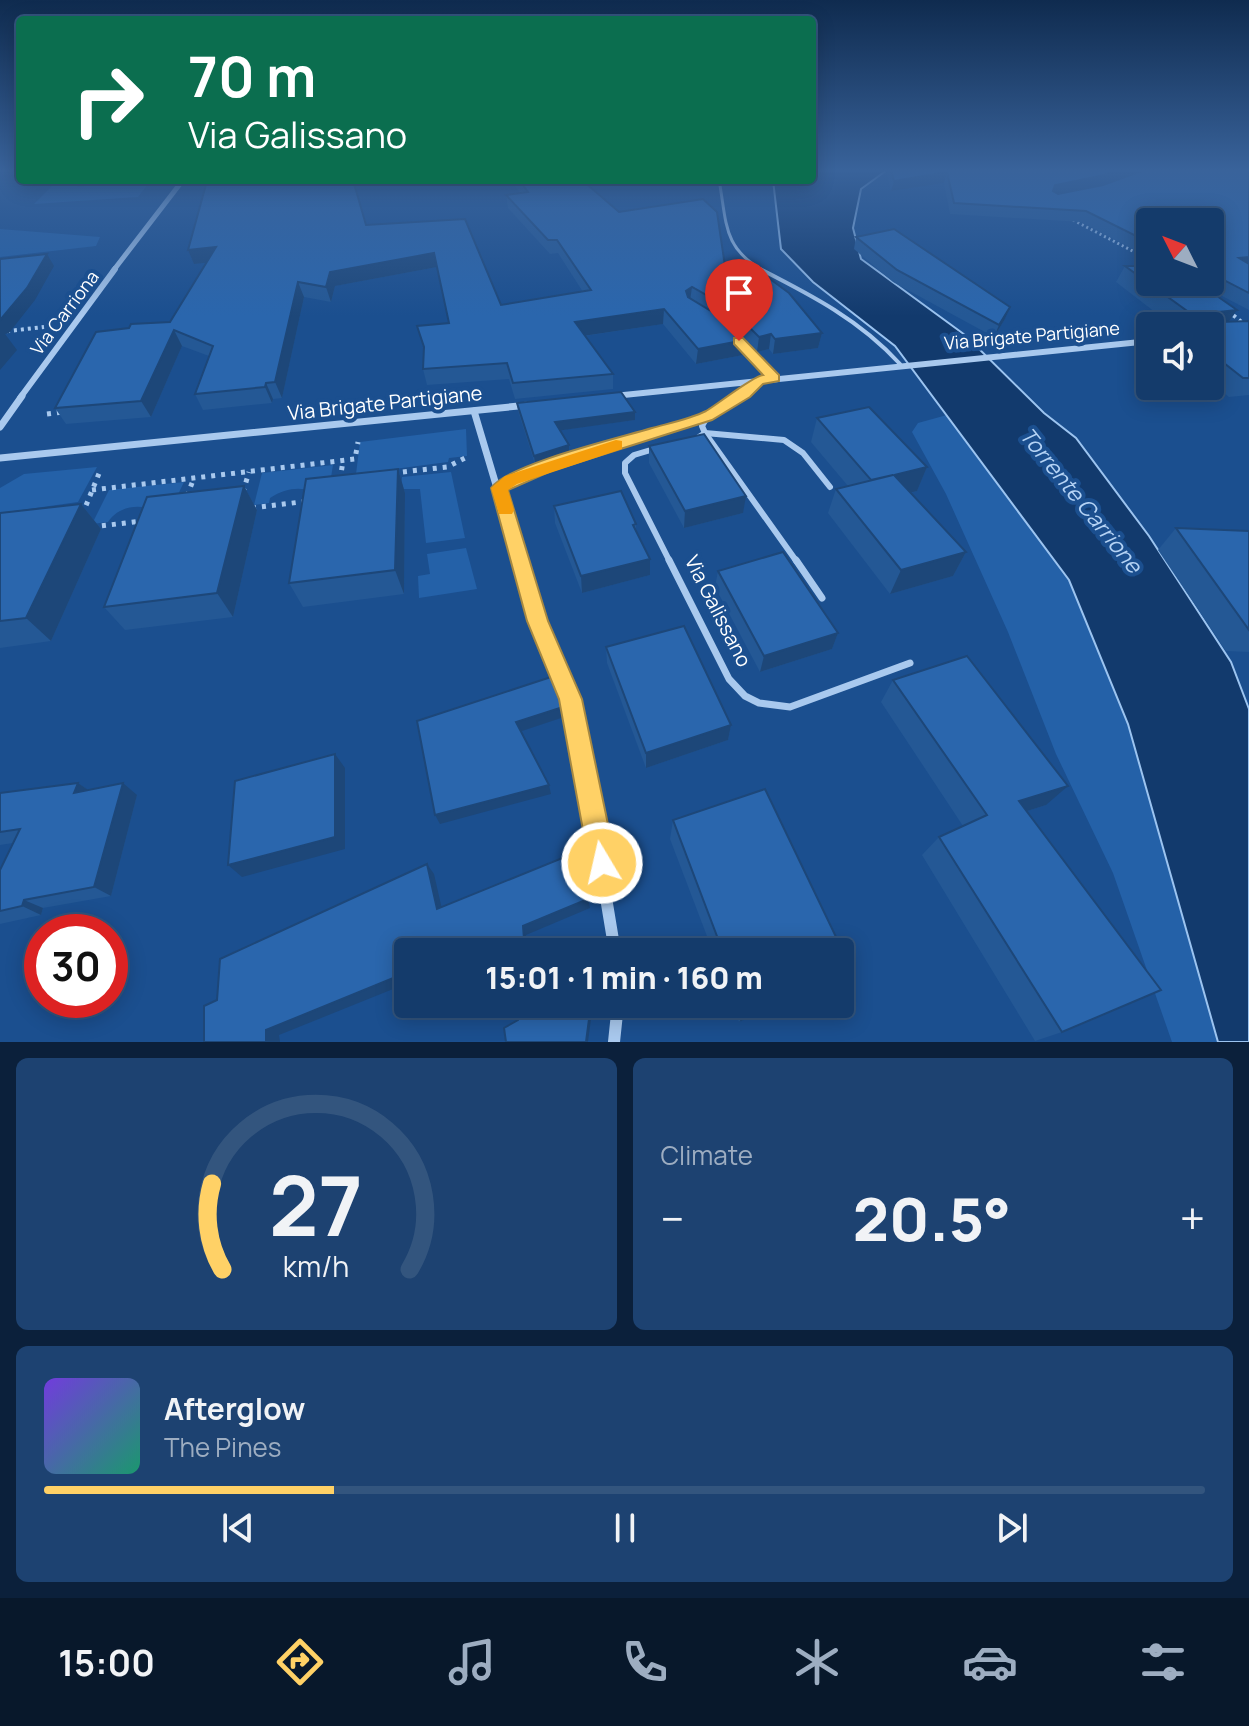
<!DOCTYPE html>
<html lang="en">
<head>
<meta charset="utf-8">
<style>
  :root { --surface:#143b6b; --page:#1d4271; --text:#f1f3f6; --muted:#9dadc1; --line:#33557e; --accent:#ffd166 }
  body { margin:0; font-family:Manrope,sans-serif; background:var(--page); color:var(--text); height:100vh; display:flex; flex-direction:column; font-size:30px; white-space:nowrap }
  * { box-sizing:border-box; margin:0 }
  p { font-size:26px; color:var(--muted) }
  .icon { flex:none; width:44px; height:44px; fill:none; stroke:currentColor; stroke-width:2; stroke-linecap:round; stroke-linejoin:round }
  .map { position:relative; height:1042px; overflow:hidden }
  .details { display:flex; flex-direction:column; gap:16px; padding:16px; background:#0b203b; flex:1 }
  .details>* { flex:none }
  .banner { position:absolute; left:16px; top:16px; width:800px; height:168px; border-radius:8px; box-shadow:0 4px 20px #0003,0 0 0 2px var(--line); background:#0b6e4f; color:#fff; overflow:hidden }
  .needle { width:52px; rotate:312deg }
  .tools { position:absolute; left:1136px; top:208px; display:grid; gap:16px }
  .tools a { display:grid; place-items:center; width:88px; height:88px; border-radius:8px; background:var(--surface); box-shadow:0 4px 20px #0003,0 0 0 2px var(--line); font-size:40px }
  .speed { position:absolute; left:24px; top:914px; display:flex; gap:16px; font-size:40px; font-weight:700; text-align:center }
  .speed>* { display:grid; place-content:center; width:104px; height:104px; border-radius:50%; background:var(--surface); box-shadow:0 4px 20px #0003,0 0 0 2px var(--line); line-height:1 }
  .speed .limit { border:12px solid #d22; background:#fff; color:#111 }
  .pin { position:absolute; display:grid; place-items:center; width:68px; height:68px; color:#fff; margin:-82px -34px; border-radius:50% 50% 50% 0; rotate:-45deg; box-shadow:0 0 8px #0007 }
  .pin .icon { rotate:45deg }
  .me { position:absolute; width:88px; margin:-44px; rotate:351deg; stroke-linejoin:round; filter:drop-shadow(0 0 6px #0008) }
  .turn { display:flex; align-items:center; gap:28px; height:168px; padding:0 40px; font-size:36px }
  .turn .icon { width:104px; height:104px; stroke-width:2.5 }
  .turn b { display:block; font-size:56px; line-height:68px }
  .big { font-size:60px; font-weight:800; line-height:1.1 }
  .details .widget { flex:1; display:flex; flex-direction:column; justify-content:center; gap:12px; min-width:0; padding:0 28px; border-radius:12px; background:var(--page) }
  .details .dial { align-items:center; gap:0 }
  .dial svg { height:208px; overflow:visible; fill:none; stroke:var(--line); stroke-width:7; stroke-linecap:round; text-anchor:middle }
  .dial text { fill:var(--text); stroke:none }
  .song { display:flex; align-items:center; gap:24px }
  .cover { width:96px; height:96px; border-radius:12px; background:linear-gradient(135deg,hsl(260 70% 55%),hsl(160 70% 35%)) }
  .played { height:8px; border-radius:4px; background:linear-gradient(90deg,var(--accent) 25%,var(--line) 25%) }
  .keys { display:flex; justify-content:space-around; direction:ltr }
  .heat { display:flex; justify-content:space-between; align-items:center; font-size:44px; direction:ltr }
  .details .tiles { flex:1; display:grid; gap:16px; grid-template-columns:1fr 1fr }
  .widget:last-child { grid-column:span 2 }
  .trip { position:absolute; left:394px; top:938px; width:460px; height:80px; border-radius:8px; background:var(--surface); box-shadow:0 4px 20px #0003,0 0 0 2px var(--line); font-weight:800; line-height:80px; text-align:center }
  .tabs { display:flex; height:128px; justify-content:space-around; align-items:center; background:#08182b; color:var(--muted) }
  .tabs .icon { width:56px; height:56px }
  .tabs .active { color:var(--accent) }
  .tabs b { font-size:36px; color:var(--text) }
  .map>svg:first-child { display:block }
  .green { fill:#2461a8 }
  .water { fill:#123a6d; stroke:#9cc4f0; stroke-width:2 }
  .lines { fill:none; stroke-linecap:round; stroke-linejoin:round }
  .path-far2 { stroke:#a9c9ee; stroke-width:3; stroke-dasharray:2 3; stroke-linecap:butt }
  .path-far1 { stroke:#a9c9ee; stroke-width:4; stroke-dasharray:3 4; stroke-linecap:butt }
  .path { stroke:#a9c9ee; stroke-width:5; stroke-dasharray:4 6; stroke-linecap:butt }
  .lane-far3 { stroke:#a9c9ee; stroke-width:3 }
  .lane-far2 { stroke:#a9c9ee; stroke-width:4 }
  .lane-far1 { stroke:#a9c9ee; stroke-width:6 }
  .lane { stroke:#a9c9ee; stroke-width:7 }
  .street-far4 { stroke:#a9c9ee; stroke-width:5 }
  .street-far3 { stroke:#a9c9ee; stroke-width:6 }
  .street-far2 { stroke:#a9c9ee; stroke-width:7 }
  .street-far1 { stroke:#a9c9ee; stroke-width:10 }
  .street { stroke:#a9c9ee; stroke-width:12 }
  .wall { fill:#245895 }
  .shaded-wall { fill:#1d4779 }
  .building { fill:#2a66ad; stroke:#1d4779; stroke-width:2 }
  .route { fill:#ffd166; stroke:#a68842; stroke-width:2 }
  .slow { fill:#f59e0b }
  .labels { text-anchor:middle; stroke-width:8; stroke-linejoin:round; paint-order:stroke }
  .far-street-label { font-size:18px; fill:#fff; stroke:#1b4f8f }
  .street-label { font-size:20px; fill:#fff; stroke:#1b4f8f }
  .water-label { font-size:22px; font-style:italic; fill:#b5d3f5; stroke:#1b4f8f }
</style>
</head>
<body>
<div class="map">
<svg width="1249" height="1042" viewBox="0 0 1249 1042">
  <rect width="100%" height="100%" fill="#1b4f8f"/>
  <g class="green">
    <polygon points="58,180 78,184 77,187 151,180 138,197 34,204"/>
    <polygon points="0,229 100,237 96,246 0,257"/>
    <polygon points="947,415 1069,580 1128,724 1218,1042 1172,1042 1113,873 1056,754 1008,632 946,494 912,432 918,423"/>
    <polygon points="466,429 467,456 449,458 448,462 356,474 360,442"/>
    <path d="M333,465l-5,31c-22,-9 -38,-11 -58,2l-1,5 -15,2 8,-32z"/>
    <polygon points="97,467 78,502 0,513 0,488 24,474"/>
    <polygon points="451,472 465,538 426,543 420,489 401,489 402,477"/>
    <path d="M184,482l-16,33c-19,-10 -46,-14 -60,7l-16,2 17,-34z"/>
    <polygon points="466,548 477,589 419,598 418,576 430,574 427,554"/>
  </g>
  <polygon class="water" points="812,170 887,170 861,189 853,228 861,259 965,335 1044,413 1076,438 1149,536 1231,662 1249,709 1249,1042 1218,1042 1128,724 1069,580 895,346 813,282 781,249 773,180 812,180"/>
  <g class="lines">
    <polyline class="path-far2" points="1073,220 1150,260"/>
    <g class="path-far1">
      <polyline points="1228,311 1249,328"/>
      <polyline points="0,332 44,327"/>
    </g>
    <g class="path">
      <polyline points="47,414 62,412"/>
      <polyline points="393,473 447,467 465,458"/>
      <polyline points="340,480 343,461"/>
      <polyline points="92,490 355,459 358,442"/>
      <polyline points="243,492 249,472"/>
      <polyline points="187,496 194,478"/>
      <polyline points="78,508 85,508 100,471"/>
      <polyline points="252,508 309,501"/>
      <polyline points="92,527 142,521"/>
    </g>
    <path class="lane-far3" d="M719,180c8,42 3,68 45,91"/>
    <g class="lane-far2">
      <path d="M760,269c51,26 100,51 140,95"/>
      <polyline points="736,398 759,380"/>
    </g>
    <g class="lane-far1">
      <polyline points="707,417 702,426 705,433 797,562"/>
      <polyline points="696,439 705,433 784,440 803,453 830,487"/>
      <polyline points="654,449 634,455 625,463 625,473 670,562"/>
      <polyline points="499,488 541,468 694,421 739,396"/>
    </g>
    <g class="lane">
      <polyline points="669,560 729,679 745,696 759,703 790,707 910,663"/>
      <polyline points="796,560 822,598"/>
    </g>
    <polyline class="street-far4" points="113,271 183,180"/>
    <g class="street-far3">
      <polyline points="739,341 774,378"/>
      <polyline points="614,396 1150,341"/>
      <polyline points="20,398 115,269"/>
    </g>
    <g class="street-far2">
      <polyline points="474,411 519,562"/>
      <polyline points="0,427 22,396"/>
      <polyline points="0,458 529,405"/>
    </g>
    <polyline class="street-far1" points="519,560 537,621 571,699 586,773"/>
    <g class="street">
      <polyline points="585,771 615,952"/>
      <polyline points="614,1042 618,1004"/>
    </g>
  </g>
  <g class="wall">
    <polygon points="886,170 1141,170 1098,185 1249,170 1249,310 1201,285 1237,310 1228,322 1249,321 1249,395 1229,397 1210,381 1210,326 1173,326 1116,282 1125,266 1150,282 1210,282 1210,222 1150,222 1150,258 1081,222 950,214 944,183 891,191"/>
    <polygon points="511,180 582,180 619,212 725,266 822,333 818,348 773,354 769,349 757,352 745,340 743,355 696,364 663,324 585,336 613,374 613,389 515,399 509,379 427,385 423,369 424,350 417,326 449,323 437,267 335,286 331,302 304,297 282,398 273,399 272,403 203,410 195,394 209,356 182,346 151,417 66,424 55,408 170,322 206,262 194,264 188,250 366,225 501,305 583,292 558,253 550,254 508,208 506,195 520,193"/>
    <polygon points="856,237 1010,307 1005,319 994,337 893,282 854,249"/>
    <polygon points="517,403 635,412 635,420 560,430 569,445 569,453 535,464 518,411"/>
    <polygon points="817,418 927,467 917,491 910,493 966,552 953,576 890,594 828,513 836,489 848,486 811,442"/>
    <polygon points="649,446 743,513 684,528 649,463"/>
    <polygon points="398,469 405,493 404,594 303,607 289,583"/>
    <polygon points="244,486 257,510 233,617 125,630 104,607"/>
    <polygon points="81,504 101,529 51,641 0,648 0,513"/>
    <polygon points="554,506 636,524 636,531 650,559 650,575 582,593 555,523"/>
    <polygon points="1176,528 1249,531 1249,652 1226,651 1158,550"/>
    <polygon points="718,571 838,633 832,649 760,672 715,587"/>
    <polygon points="606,647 731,725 728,740 646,768 607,663"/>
    <polygon points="893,680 1046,805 1027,811 1062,1032 1035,1041 922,855 939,837 963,826 881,702"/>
    <polygon points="78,783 88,790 137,795 111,896 43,908 41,915 0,924 0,870 13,843 0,845 0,793"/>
    <polygon points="673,820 840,952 713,952 670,839"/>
    <polygon points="732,1004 778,1004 739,1022"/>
  </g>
  <g class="shaded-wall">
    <polygon points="1118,170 1141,170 1095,187 1050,196 1055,185"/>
    <polygon points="947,172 944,183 891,191 894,181"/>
    <polygon points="216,247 222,261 194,264 188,250"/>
    <polygon points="434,253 437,267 335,286 331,302 326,287 330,272"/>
    <polygon points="47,254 54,266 35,300 9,333 5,334 17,350 0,370 0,320"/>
    <polygon points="1249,257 1249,267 1239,258"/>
    <polygon points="298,282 304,297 282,398 275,382"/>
    <polygon points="692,287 690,301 686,291"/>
    <polygon points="1010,307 1005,319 994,337 999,325"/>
    <polygon points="664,309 663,324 576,337 575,322"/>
    <polygon points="1237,310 1224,328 1210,327 1219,312"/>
    <polygon points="174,330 182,346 151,417 141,401"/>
    <polygon points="822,333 818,348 773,354 775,339"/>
    <polygon points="771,334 769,349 757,352 759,337"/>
    <polygon points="745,340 743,355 696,364 698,349"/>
    <polygon points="266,383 273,399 272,403 265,387"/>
    <polygon points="635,412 635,420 556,431 555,422"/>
    <polygon points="569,445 569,453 535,464 534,456"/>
    <polygon points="927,467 917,491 884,499 894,475"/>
    <polygon points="398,469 405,493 404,594 395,570"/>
    <polygon points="244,486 257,510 233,617 217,593"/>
    <polygon points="746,496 743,513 684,528 685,511"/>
    <polygon points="81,504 101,529 51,641 26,618"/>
    <polygon points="966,552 953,576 890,594 901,570"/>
    <polygon points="650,559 650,575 582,593 581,576"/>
    <polygon points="838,633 832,649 760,672 764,656"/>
    <polygon points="563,707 564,717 519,732 516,722"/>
    <polygon points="731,725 728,740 646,768 646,753"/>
    <polygon points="335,754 345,768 345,849 242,877 228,865"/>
    <polygon points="78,783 94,794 74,793"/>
    <polygon points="123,783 137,795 111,896 94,887"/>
    <polygon points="549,785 551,794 440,824 435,815"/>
    <polygon points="1068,786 1046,805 999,820 1019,801"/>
    <polygon points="427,864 434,874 444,918 437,909"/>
    <polygon points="588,899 590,908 526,935 528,952 525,952 523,926"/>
    <polygon points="24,900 43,908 41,915 22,906"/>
    <polygon points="408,972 408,983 279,1035 280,1042 266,1042 266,1030"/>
    <polygon points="591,1004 593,1004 588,1042 586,1042"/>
    <polygon points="764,1004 778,1004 739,1022 747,1012"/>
  </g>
  <g class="building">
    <polygon points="891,170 1118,170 1100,176 1055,185 1053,191 1058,194 1103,185 1144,170 1249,170 1249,257 1239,258 1249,264 1249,293 1210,273 1210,222 1150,222 1150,243 1086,211 954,203 947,172 894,181"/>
    <polygon points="216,180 353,180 366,225 465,219 501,305 591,290 557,240 548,240 506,195 528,192 519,180 582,180 619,212 703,199 717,212 725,266 746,261 789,293 822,333 775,339 771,334 759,337 731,309 692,287 686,291 688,297 724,319 745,340 698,349 664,309 575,322 613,374 513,383 507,363 423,369 424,347 417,326 449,323 434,253 330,272 326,287 298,282 275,382 266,383 265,387 195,394 213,346 174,330 141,401 55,408 96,332 129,328 131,324 170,322 216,247 188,250 207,181"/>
    <polygon points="894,229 1010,307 999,325 897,270 856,237"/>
    <polygon points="47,254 27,288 0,320 0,259"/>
    <polygon points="1125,266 1150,266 1150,282 1197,282 1237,310 1219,312 1216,317 1219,322 1249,321 1249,378 1243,378 1210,352 1210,332 1216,332 1210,326 1208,326"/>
    <polygon points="621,392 635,412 555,422 569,445 534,456 517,403"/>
    <polygon points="869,407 927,467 894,475 966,552 901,570 836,489 893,475 871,480 817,418"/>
    <polygon points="704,434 746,496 685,511 649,446"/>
    <polygon points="398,469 395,570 289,583 306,479"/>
    <polygon points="244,486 217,593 104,607 147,497"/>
    <polygon points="621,491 636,524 633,525 650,559 581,576 554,506"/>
    <polygon points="81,504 26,618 0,621 0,513"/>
    <polygon points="1176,528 1249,531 1249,630"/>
    <polygon points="783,552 838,633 764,656 718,571"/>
    <polygon points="684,626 731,725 646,753 606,647"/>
    <polygon points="967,656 1068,786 1019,801 1161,990 1062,1032 939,837 987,815 893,680"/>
    <polygon points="551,677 563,707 516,722 549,785 435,815 417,721"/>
    <polygon points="335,754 335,837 228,865 235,781"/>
    <polygon points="78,783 74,793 123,783 94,887 24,900 22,906 0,911 0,870 20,829 0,832 0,793"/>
    <polygon points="765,789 849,964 840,968 840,952 723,952 673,820"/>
    <polygon points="577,852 588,899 523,926 525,952 408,952 408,972 266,1030 266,1042 204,1042 204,1006 217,1000 220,959 427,864 437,909"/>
    <polygon points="516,1004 591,1004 586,1042 505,1042 506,1042 504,1028 518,1020"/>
    <polygon points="743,1004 764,1004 747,1012"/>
  </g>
  <linearGradient id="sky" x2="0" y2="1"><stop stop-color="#0f2b4f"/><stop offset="0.54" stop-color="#39639b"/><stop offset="1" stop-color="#39639b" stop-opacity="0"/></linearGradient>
  <rect width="1249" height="316" fill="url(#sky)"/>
  <path class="route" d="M734,338h9l36,37v6l-16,3 -13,13 -38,23 -161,51 -43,19 40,131 34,78 34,164 -4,10 -10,4 -9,-4 -4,-10 -30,-164 -32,-78 -36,-133c17,-24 128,-50 161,-60 18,-5 38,-9 54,-17 12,-7 47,-35 57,-36l-29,-31z"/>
  <polygon class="slow" points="616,440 622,441 622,449 517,484 508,490 514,510 512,514 499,514 491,488 505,476"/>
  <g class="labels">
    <g class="far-street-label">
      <text transform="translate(65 313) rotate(-53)" y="6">Via Carriona</text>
      <text transform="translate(1032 336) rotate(-5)" y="6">Via Brigate Partigiane</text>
    </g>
    <g class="street-label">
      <text transform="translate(385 403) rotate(-6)" y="7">Via Brigate Partigiane</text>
      <text transform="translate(718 611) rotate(63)" y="7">Via Galissano</text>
    </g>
    <g class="water-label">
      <text transform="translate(1081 500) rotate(51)" y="8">Torrente Carrione</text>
    </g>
  </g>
</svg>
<div class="tools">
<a><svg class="needle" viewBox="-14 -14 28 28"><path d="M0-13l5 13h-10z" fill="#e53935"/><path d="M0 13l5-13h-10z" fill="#9dadc1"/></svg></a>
<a><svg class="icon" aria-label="sound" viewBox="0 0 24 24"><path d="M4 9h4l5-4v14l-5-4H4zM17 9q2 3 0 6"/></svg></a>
</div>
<div class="speed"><div class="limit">30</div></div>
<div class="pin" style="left:739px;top:341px;background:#d93025"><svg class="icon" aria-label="arrive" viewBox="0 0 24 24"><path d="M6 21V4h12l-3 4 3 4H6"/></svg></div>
<svg class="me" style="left:602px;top:863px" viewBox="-20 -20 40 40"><circle r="17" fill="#ffd166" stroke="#fff" stroke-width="3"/><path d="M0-11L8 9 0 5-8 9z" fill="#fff"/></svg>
<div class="trip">15:01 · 1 min · 160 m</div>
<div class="banner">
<div class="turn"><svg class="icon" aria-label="right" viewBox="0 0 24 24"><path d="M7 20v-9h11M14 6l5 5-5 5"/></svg><div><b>70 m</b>Via Galissano</div></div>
</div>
</div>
<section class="details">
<div class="tiles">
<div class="widget dial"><svg viewBox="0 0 100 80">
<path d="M14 69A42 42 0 1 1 86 69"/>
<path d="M14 69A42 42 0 0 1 10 36" stroke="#ffd166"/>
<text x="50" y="56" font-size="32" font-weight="700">27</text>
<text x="50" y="72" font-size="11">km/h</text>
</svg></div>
<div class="widget"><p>Climate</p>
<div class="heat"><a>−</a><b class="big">20.5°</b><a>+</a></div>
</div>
<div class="widget">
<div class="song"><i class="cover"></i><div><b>Afterglow</b><p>The Pines</p></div></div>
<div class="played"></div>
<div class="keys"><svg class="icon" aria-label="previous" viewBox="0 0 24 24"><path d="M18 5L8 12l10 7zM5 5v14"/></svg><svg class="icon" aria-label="pause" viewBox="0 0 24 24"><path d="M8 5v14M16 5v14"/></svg><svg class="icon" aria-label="next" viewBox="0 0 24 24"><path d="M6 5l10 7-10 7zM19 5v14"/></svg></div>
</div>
</div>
</section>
<nav class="tabs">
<b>15:00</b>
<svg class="icon active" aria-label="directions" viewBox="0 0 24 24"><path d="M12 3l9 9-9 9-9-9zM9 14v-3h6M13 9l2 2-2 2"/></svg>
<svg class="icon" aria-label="music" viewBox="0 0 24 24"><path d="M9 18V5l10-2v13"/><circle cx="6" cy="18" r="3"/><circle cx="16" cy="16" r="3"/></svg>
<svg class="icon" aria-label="phone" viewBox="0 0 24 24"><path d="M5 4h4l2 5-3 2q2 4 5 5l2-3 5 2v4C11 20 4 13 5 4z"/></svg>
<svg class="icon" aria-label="climate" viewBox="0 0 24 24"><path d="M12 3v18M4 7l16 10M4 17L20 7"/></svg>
<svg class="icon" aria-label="car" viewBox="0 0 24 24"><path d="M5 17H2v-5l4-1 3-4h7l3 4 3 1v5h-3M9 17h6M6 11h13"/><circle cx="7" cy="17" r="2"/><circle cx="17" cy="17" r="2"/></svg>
<svg class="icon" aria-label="filters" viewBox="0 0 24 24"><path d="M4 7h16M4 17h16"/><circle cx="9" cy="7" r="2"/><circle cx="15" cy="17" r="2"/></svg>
</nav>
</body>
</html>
